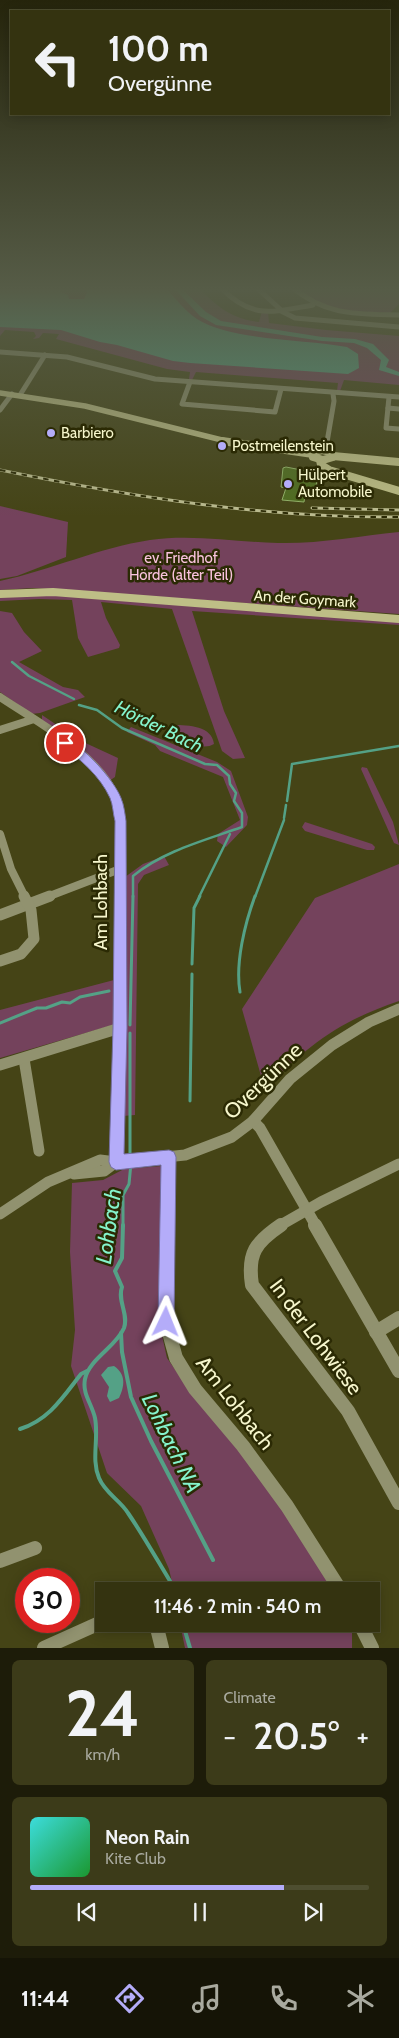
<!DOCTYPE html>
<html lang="en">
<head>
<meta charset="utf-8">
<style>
  :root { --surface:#343310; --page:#3c3b19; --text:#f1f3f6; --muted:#a9aa9f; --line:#4e4e30; --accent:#b4acf9 }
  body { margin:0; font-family:Cabin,sans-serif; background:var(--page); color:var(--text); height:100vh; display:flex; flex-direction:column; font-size:19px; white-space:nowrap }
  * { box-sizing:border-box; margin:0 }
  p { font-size:16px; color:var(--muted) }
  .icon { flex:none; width:28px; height:28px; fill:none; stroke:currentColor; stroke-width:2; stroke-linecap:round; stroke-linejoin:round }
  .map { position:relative; height:1648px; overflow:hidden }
  .sheet { display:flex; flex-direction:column; gap:12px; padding:12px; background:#1d1c09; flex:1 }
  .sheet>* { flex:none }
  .hud { position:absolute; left:10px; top:10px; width:380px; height:105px; border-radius:0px; box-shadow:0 2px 12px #0003,0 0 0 1px var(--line); background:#343310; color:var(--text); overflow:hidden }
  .speed { position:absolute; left:15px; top:1568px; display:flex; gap:10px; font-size:25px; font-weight:700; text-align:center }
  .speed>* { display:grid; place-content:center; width:65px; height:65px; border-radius:50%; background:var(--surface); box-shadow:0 2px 12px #0003,0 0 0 1px var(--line); line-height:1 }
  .speed .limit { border:8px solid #d22; background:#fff; color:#111 }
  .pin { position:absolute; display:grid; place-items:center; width:42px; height:42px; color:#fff; margin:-21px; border:2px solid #fff; border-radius:50%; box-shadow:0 1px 5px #0007 }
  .me { position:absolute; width:55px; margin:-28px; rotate:2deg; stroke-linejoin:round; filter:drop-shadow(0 0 4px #0008) }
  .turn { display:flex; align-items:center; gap:18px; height:105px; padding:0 15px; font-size:22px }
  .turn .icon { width:65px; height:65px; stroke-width:2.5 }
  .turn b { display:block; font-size:35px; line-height:42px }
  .big { font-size:38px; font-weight:600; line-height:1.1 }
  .sheet .tile { flex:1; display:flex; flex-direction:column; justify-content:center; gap:8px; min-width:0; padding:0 18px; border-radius:8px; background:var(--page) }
  .sheet .dial { align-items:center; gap:0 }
  .dial b { font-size:65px; line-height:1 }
  .song { display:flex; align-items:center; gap:15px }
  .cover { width:60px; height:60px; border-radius:8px; background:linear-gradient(135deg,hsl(180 70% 55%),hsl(130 70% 35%)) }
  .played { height:5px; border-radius:2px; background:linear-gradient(90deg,var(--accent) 75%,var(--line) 75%) }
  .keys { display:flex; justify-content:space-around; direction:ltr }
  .heat { display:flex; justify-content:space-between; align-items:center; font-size:28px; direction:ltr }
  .sheet .tiles { flex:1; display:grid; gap:12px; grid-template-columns:1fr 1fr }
  .tile:last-child { grid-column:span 2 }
  .trip { position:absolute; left:95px; top:1582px; width:285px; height:50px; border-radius:0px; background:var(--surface); box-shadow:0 2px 12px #0003,0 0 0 1px var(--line); font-weight:600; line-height:50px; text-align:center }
  .tab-bar { display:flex; height:80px; justify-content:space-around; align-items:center; background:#151406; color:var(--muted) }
  .tab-bar .icon { width:35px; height:35px }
  .tab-bar .selected { color:var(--accent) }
  .tab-bar b { font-size:22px; color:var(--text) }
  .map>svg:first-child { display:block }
  .green { fill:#74425c }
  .water { fill:#54a186 }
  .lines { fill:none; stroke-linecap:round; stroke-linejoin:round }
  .stream-far2 { stroke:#54a186; stroke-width:2.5 }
  .stream-far1 { stroke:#54a186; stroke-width:3 }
  .stream { stroke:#54a186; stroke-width:4 }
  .river { fill:#54a186; fill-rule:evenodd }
  .building { fill:#506d20; stroke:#94b569 }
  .street-far4 { stroke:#91926f; stroke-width:5 }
  .street-far3 { stroke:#91926f; stroke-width:6 }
  .street-far2 { stroke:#91926f; stroke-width:8 }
  .street-far1 { stroke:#91926f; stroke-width:11 }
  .street { stroke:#91926f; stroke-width:14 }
  .secondary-far1 { stroke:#bebe86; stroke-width:5.5 }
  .secondary { stroke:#bebe86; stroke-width:8 }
  .rail-casing { stroke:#bcbc90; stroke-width:3 }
  .rail { stroke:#2b2a04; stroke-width:2; stroke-dasharray:5.5; stroke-linecap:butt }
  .route { fill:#b4acf9; stroke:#7570a2 }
  .poi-dot { fill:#b4acf9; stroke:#2b2a04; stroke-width:2 }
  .labels { text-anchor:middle; stroke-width:5; stroke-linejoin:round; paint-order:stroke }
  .far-poi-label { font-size:15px; fill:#f6f6cc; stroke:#2b2a04; text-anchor:start }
  .far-park-label { font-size:15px; fill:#fac3de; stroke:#2b2a04 }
  .far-street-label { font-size:15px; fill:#f6f6cc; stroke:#2b2a04 }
  .street-label { font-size:18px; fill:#f6f6cc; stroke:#2b2a04 }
  .water-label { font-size:19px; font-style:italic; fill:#85f4cc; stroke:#2b2a04 }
  .near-street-label { font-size:21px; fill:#f6f6cc; stroke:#2b2a04 }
  .near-water-label { font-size:22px; font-style:italic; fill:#85f4cc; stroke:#2b2a04 }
</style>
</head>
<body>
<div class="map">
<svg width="399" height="1648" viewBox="0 0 399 1648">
  <rect width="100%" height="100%" fill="#454416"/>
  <g class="green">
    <path d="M0,287h197c22,20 32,31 62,35l3,-11 6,1 1,11 57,7 73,6v49l-55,-5 -4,11h-3l1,-8 -142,-11 -4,8 -3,-1 1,-7 -23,-3 -111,-30 3,-5 -16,-1 -4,5 -6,1 3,-3 -2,-4 -29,-2 -5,6z"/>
    <path d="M296,287h103v17l-9,9c-33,-2 -69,0 -94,-26z"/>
    <polygon points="0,506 68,522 66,557 17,576 0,579"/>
    <path d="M399,532v82l-366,-26 -33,2v-9c51,-11 98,-33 150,-41 43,-6 85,2 128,3 40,1 81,-7 121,-11z"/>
    <polygon points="36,594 399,622 399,625 192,611 224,711 245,758 233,759 222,751 172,609 101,602 106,618 120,645 119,648 88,657 78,638 72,600 39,599 0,601 0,597"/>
    <polygon points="0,611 12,613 24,632 42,651 19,662 63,687 78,690 85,697 40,713 31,714 0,692"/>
    <polygon points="42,715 79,740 118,758 115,777 109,781 42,720"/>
    <path d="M173,725c16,0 39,1 41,19 -11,7 -29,-3 -41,-6l-2,-9z"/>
    <polygon points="131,727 217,762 231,771 248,817 247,825 226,847 217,841 218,834 240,820 223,777 160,751 155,745 127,732"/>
    <polygon points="362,767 367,768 393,822 399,845 394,843 361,769"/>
    <polygon points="305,822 372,844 375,847 374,850 367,850 305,831 302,827"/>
    <polygon points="164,856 169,865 144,875 138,884 135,1115 123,1116 125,877 143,864"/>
    <path d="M399,864v137c-59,20 -92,44 -134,89l-23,-81 73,-111z"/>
    <polygon points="114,980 113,1025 0,1058 0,1010"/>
    <polygon points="162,1166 165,1221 161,1331 167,1358 195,1398 238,1447 299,1533 336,1591 174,1591 169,1569 141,1506 107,1473 71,1366 75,1330 70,1252 72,1183 103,1180 124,1169"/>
    <polygon points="180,1624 352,1624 352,1648 185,1648"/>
  </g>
  <g class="water">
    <path d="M0,287h64l-4,5 8,3 1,4h15l3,-6 -1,-3 -7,-3h86c10,11 20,24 32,32 35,22 108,20 150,28l11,7 1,14 -11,6 -158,-11 -17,-2 -56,-16 -17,-3 -39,-12 -61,-3z"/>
    <path d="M114,1366c12,8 11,20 5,32l-9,4 -3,-6 2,-9 -8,-12 7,-8z"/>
  </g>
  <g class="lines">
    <g class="stream-far2">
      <polyline points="12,662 29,676 74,699"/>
      <path d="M79,705l18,5 25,18 83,36 12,1 12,11 1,8 6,9 -2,8 8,12v14c-36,13 -79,24 -109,49v21"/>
      <polyline points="287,801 292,764 399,746"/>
      <polyline points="284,818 286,805"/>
      <polyline points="199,897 230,834"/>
      <polyline points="255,897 284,820"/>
    </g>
    <g class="stream-far1">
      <polyline points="192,964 194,908 200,896"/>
      <path d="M240,992c-5,-29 5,-69 15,-96"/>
      <polyline points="0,1023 37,1008 46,1008 62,1002 70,1003 80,997 109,991"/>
      <polyline points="130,1025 133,896"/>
      <polyline points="130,1033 130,1158"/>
      <polyline points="190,1101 192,974"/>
      <polyline points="123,1226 123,1195 129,1184 131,1163"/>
    </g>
    <g class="stream">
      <path d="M123,1225l-1,33 -7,13 7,16c-5,14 7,27 2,41 -8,19 -35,31 -39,51 -3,15 7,25 10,39 4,20 -4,41 4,60 6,15 21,22 29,35 15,22 28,45 42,68l3,10"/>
      <polyline points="121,1333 122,1352 131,1397 151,1441 213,1560"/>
      <path d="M20,1429c29,-9 43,-32 61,-55l6,-3"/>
      <polyline points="183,1624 190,1648"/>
    </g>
    <polygon class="river" points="173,287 180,287 206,312 221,321 322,337 355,339 373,344 389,360 386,367 399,372 399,376 379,370 381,360 367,348 354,343 322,341 216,325 200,316"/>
  </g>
  <polygon class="building" points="286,467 317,473 316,490 306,489 304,502 282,500 286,488 281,487 283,468"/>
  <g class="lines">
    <g class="street-far4">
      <path d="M220,287c32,33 52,25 93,18"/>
      <polyline points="256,287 281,310"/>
      <path d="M292,287c34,29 65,27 107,28"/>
      <polyline points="279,310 295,318 399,327"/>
      <polyline points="0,352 67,357 155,379 399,397"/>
      <polyline points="190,382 182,404 275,412 281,389"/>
      <polyline points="20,395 45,355"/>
      <polyline points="389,397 386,428 399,429"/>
      <polyline points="388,408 399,409"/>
      <polyline points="0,410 12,394"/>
      <polyline points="327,442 334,401 333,394"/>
    </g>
    <polyline class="street-far3" points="325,451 327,441"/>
    <g class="street-far2">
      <path d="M0,697c37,25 100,58 116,101 9,24 4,72 4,99"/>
      <polyline points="0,730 31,720"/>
      <polyline points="0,834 11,869 25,897"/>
      <polyline points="47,897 120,869"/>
    </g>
    <g class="street-far1">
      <polyline points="0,915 50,896"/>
      <polyline points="0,961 21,954 34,939 31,910 24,896"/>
      <polyline points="24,1059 39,1151"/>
      <polyline points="0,1065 120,1028"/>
      <polyline points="253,1121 260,1128 316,1226"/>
      <polyline points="116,1162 120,1028 120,896"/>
      <polyline points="74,1174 104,1171 116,1162"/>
      <polyline points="0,1214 48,1182 100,1160 116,1162 185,1155 232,1137 253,1121 290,1079 332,1045 369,1022 399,1009"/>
      <polyline points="168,1226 169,1157"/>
      <polyline points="279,1226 321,1202 399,1164"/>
    </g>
    <g class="street">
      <polyline points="168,1225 166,1322 176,1358 195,1389 243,1446 287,1506 341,1591"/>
      <path d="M281,1225c-25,17 -34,28 -29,60l96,126 51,92"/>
      <polyline points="315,1225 399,1371"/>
      <polyline points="376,1332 399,1318"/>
      <polyline points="0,1561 35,1548"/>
      <polyline points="156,1624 162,1648"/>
      <polyline points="360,1624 372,1648"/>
      <polyline points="44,1648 104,1621"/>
    </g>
    <polyline class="secondary-far1" points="0,393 85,406 230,442"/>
    <g class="secondary">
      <polyline points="222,441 313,454"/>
      <polygon points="322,450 331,452 333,457 323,460 313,457 314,452"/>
      <polyline points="333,456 399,462"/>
      <polyline points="320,460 321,465 329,470 399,491"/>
      <polyline points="0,594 53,592 399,619"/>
    </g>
    <defs>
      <g id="rail">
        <path d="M0,470c132,27 264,48 399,47"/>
        <polyline points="312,508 399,510"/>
      </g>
    </defs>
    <use href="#rail" class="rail-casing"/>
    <use href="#rail" class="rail"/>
  </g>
  <linearGradient id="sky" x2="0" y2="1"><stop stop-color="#26250c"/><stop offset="0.56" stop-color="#565c47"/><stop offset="1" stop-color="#565c47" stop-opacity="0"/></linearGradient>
  <rect width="399" height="517" fill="url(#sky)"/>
  <path class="route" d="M65,739c18,6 49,41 56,59 3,7 4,16 5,23l1,207 -3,126 45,-4 5,2 2,5 -2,165 -2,6 -6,2 -6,-2 -2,-6 3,-157 -45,5 -5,-3 -2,-5 4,-134 2,-207c-2,-7 -2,-16 -5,-23 -10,-22 -30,-39 -49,-53l-1,-2z"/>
  <g class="poi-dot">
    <circle cx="51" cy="433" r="5"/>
    <circle cx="222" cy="446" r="5"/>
    <circle cx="288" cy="484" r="5"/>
  </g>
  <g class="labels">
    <g class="far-poi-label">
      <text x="61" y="438">Barbiero</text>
      <text x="232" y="451">Postmeilenstein</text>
      <text x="298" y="480">Hülpert<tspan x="298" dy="17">Automobile</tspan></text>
    </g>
    <g class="far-park-label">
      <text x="181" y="563">ev. Friedhof<tspan x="181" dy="17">Hörde (alter Teil)</tspan></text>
    </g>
    <g class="far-street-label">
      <text transform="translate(305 599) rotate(4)" y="5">An der Goymark</text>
    </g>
    <g class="street-label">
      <text transform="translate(101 902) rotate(-90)" y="6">Am Lohbach</text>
    </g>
    <g class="water-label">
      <text transform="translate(159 726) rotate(26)" y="7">Hörder Bach</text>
    </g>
    <g class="near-street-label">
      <text transform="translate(263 1081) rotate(-44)" y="7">Overgünne</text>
      <text transform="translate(316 1337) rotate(53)" y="7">In der Lohwiese</text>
      <text transform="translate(235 1403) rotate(52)" y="7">Am Lohbach</text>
    </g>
    <g class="near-water-label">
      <text transform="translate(108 1226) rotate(-82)" y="8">Lohbach</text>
      <text transform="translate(172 1443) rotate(64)" y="8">Lohbach NA</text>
    </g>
  </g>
</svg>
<div class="speed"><div class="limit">30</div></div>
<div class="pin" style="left:65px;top:743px;background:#d93025"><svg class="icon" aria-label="arrive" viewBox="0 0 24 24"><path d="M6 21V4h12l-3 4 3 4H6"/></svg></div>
<svg class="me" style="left:166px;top:1322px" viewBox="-20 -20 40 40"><path d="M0-17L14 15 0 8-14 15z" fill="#b4acf9" stroke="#fff" stroke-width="4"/></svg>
<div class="trip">11:46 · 2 min · 540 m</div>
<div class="hud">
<div class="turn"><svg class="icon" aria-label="left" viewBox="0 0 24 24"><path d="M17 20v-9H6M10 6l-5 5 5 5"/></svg><div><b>100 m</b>Overgünne</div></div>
</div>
</div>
<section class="sheet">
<div class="tiles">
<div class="tile dial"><b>24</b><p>km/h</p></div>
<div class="tile"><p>Climate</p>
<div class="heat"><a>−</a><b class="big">20.5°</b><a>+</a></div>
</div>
<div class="tile">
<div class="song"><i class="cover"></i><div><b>Neon Rain</b><p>Kite Club</p></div></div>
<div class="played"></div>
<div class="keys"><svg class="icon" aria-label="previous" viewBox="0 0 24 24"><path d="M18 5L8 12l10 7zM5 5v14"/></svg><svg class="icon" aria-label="pause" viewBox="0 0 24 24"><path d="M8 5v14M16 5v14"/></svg><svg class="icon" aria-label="next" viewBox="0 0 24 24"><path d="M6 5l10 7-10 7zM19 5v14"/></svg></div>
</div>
</div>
</section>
<nav class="tab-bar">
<b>11:44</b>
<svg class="icon selected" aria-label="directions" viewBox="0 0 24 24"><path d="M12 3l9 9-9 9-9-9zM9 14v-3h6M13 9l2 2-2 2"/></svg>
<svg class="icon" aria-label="music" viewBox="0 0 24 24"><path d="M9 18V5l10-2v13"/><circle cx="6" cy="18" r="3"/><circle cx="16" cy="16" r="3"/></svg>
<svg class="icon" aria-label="phone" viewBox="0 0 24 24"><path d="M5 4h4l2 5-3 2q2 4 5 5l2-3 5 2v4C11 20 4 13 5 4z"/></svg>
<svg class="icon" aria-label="climate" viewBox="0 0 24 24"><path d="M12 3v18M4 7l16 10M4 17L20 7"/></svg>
</nav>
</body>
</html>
